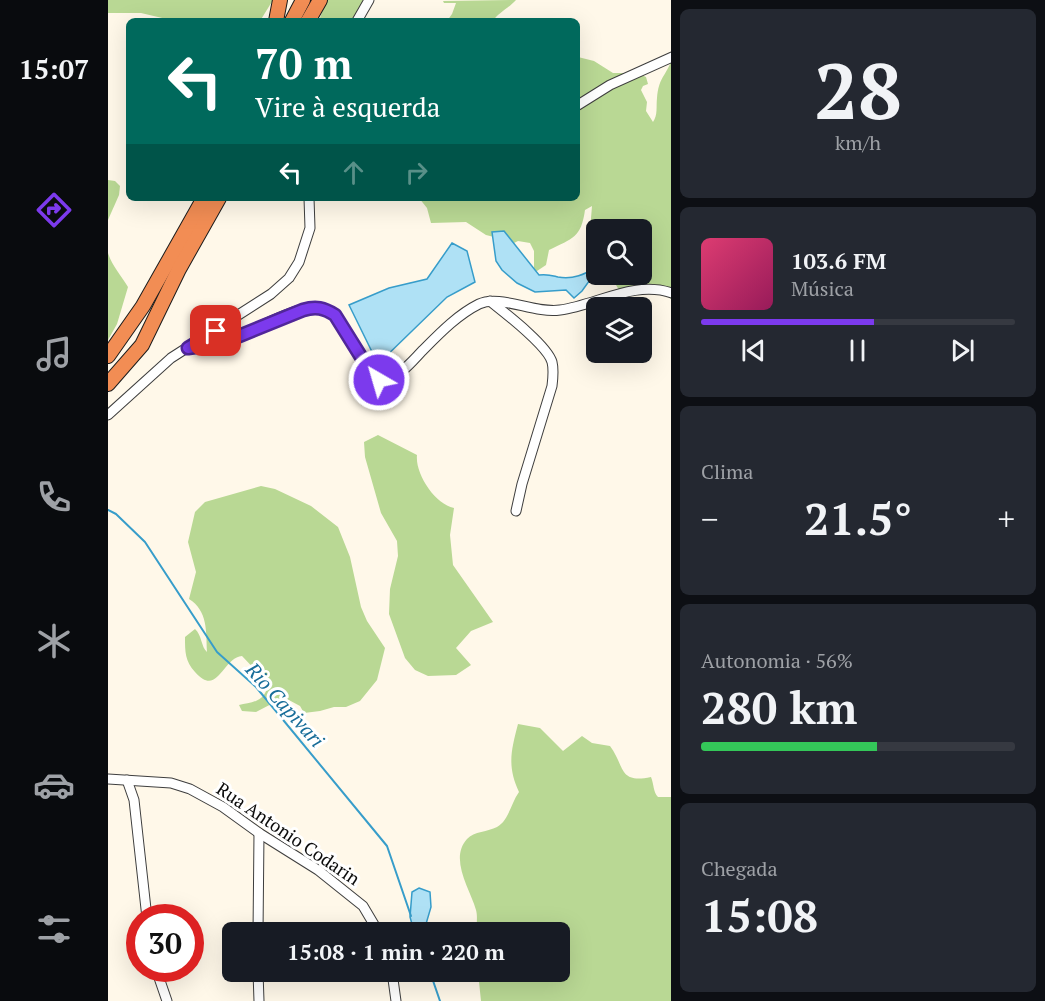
<!DOCTYPE html>
<html lang="pt">
<head>
<meta charset="utf-8">
<style>
  :root { --surface:#171b24; --page:#242831; --text:#f1f3f6; --muted:#9ea1a6; --line:#363941; --accent:#7c3aed }
  body { margin:0; font-family:"PT Serif",serif; background:var(--page); color:var(--text); height:100vh; display:flex; flex-direction:column; font-size:22px; white-space:nowrap }
  * { box-sizing:border-box; margin:0 }
  p { font-size:20px; color:var(--muted) }
  .icon { flex:none; width:33px; height:33px; fill:none; stroke:currentColor; stroke-width:2; stroke-linecap:round; stroke-linejoin:round }
  .map { position:relative; flex:1; overflow:hidden }
  .side { display:flex; flex-direction:column; gap:9px; padding:9px; background:#0d0f14; width:374px }
  .side>* { flex:none }
  .guide { position:absolute; left:18px; top:18px; width:454px; height:183px; border-radius:9px; box-shadow:0 6px 24px #0002; background:#00695c; color:#fff; overflow:hidden }
  .controls { position:absolute; left:478px; top:219px; display:grid; gap:12px }
  .controls a { display:grid; place-items:center; width:66px; height:66px; border-radius:9px; background:var(--surface); box-shadow:0 6px 24px #0002; font-size:30px }
  .speed { position:absolute; left:18px; top:904px; display:flex; gap:12px; font-size:30px; font-weight:700; text-align:center }
  .speed>* { display:grid; place-content:center; width:78px; height:78px; border-radius:50%; background:var(--surface); box-shadow:0 6px 24px #0002; line-height:1 }
  .speed .limit { border:9px solid #d22; background:#fff; color:#111 }
  .pin { position:absolute; display:grid; place-items:center; width:51px; height:51px; color:#fff; margin:-26px; border-radius:12px; box-shadow:0 3px 9px #0006 }
  .me { position:absolute; width:66px; margin:-33px; rotate:322deg; stroke-linejoin:round; filter:drop-shadow(0 0 4px #0008) }
  .turn { display:flex; align-items:center; gap:21px; height:126px; padding:0 30px; font-size:27px }
  .turn .icon { width:78px; height:78px; stroke-width:2.5 }
  .turn b { display:block; font-size:42px; line-height:51px }
  .lanes { display:flex; align-items:center; height:57px; padding:0 30px; background:#0003; justify-content:center; gap:30px; direction:ltr }
  .lanes .off { opacity:.35 }
  .big { font-size:45px; font-weight:700; line-height:1.1 }
  .side .card { flex:1; display:flex; flex-direction:column; justify-content:center; gap:9px; min-width:0; padding:0 21px; border-radius:9px; background:var(--page) }
  .side .dial { align-items:center; gap:0 }
  .dial b { font-size:78px; line-height:1 }
  .song { display:flex; align-items:center; gap:18px }
  .cover { width:72px; height:72px; border-radius:9px; background:linear-gradient(135deg,hsl(340 70% 55%),hsl(330 70% 35%)) }
  .played { height:6px; border-radius:3px; background:linear-gradient(90deg,var(--accent) 55%,var(--line) 55%) }
  .keys { display:flex; justify-content:space-around; direction:ltr }
  .heat { display:flex; justify-content:space-between; align-items:center; font-size:33px; direction:ltr }
  .charge { height:9px; border-radius:4px; background:linear-gradient(90deg,#34c759 56%,var(--line) 0) }
  .trip { position:absolute; left:114px; top:922px; width:348px; height:60px; border-radius:9px; background:var(--surface); box-shadow:0 6px 24px #0002; font-weight:700; line-height:60px; text-align:center }
  main { display:flex; flex:1; min-height:0 }
  .menu { display:flex; flex-direction:column; width:108px; justify-content:space-around; align-items:center; background:#090b0e; color:var(--muted) }
  .menu .icon { width:42px; height:42px }
  .menu .selected { color:var(--accent) }
  .menu b { font-size:27px; color:var(--text) }
  .map>svg:first-child { display:block }
  .forest { fill:#b9d894 }
  .water { fill:#afe1f5; stroke:#379dca; stroke-width:1.5 }
  .lines { fill:none; stroke-linecap:round; stroke-linejoin:round }
  .stream { stroke:#379dca; stroke-width:2 }
  .minor-casing { stroke:#3e3e3e; stroke-width:11 }
  .highway-casing { stroke:#1c1c1c; stroke-width:16 }
  .minor { stroke:#fff; stroke-width:9 }
  .highway { stroke:#f28d54; stroke-width:14 }
  .route-casing { stroke:#51269a; stroke-width:15 }
  .route { stroke:#7c3aed; stroke-width:10 }
  .labels { text-anchor:middle; stroke-width:6; stroke-linejoin:round; paint-order:stroke }
  .street-label { font-size:18px; fill:#0b0b0b; stroke:#fff }
  .water-label { font-size:20px; font-style:italic; fill:#186d99; stroke:#fff }
</style>
</head>
<body>
<main>
<nav class="menu">
<b>15:07</b>
<svg class="icon selected" aria-label="directions" viewBox="0 0 24 24"><path d="M12 3l9 9-9 9-9-9zM9 14v-3h6M13 9l2 2-2 2"/></svg>
<svg class="icon" aria-label="music" viewBox="0 0 24 24"><path d="M9 18V5l10-2v13"/><circle cx="6" cy="18" r="3"/><circle cx="16" cy="16" r="3"/></svg>
<svg class="icon" aria-label="phone" viewBox="0 0 24 24"><path d="M5 4h4l2 5-3 2q2 4 5 5l2-3 5 2v4C11 20 4 13 5 4z"/></svg>
<svg class="icon" aria-label="climate" viewBox="0 0 24 24"><path d="M12 3v18M4 7l16 10M4 17L20 7"/></svg>
<svg class="icon" aria-label="car" viewBox="0 0 24 24"><path d="M5 17H2v-5l4-1 3-4h7l3 4 3 1v5h-3M9 17h6M6 11h13"/><circle cx="7" cy="17" r="2"/><circle cx="17" cy="17" r="2"/></svg>
<svg class="icon" aria-label="filters" viewBox="0 0 24 24"><path d="M4 7h16M4 17h16"/><circle cx="9" cy="7" r="2"/><circle cx="15" cy="17" r="2"/></svg>
</nav>
<div class="map">
<svg width="564" height="1001" viewBox="0 0 564 1001">
  <rect width="100%" height="100%" fill="#fff8e9"/>
  <g class="forest">
    <polygon points="0,0 165,0 152,21 67,21 33,13 0,13"/>
    <polygon points="218,0 258,0 254,21 211,21"/>
    <path d="M408,0c-6,7 -19,14 -23,21h-46l5,-7 4,-11h-12l-1,-2z"/>
    <path d="M470,57l16,4 19,12h24l9,4 2,7 -5,2 -2,4 6,12 -1,9 7,11c5,-7 3,-15 4,-24 2,-20 7,-20 14,-36v237l-11,-7 -41,-2 -9,-15 32,-1v-44h-45v25l-8,-12 3,-37 -7,4c-4,28 -12,28 -36,40l-3,15 -12,8v-22l-4,-8 -12,-2 -8,4 -8,-6 -16,-4 -20,-13 -35,1 -4,-15 -8,-10h159z"/>
    <polygon points="0,180 7,181 12,186 11,195 0,220"/>
    <path d="M0,253c4,13 13,22 20,34l-11,37 -9,16z"/>
    <path d="M270,435l39,20c-2,19 18,49 37,53l-4,27 3,30 40,57 -22,9 -15,17 15,17 -15,10 -28,1 -13,-6 -10,-12 -16,-44 1,-25 8,-33 -1,-15 -16,-28 -16,-56 -1,-15z"/>
    <path d="M153,486l14,3 36,17 27,21 12,30 11,50 6,14 18,27 -8,32 -17,21 -14,6h-12l-14,4 -16,2 -4,-7 -13,-7 -8,1 -23,12 -14,-1 -3,-6c10,-2 23,-3 27,-14l-5,-15 -19,-20c-20,2 -24,42 -47,16 -10,-11 -10,-20 -10,-35l10,-8c7,6 6,18 12,23 -1,-21 1,-41 -18,-53l7,-27 -8,-30 7,-30 10,-10z"/>
    <path d="M410,724l22,4 23,23 19,-15 10,7 18,3c15,20 8,38 41,31 3,7 2,15 7,20h13v204h-190l-3,-29h82v-39h-83c-1,-8 1,-16 -1,-23 -6,-21 -27,-51 -9,-71 7,-8 21,-7 30,-12 12,-7 14,-24 22,-35 -12,-26 -8,-41 -1,-68z"/>
  </g>
  <g class="water">
    <path d="M396,231l35,44c9,-1 11,0 19,2 15,3 27,-3 39,-10v3l-15,21 -8,7 -8,-8 -31,2 -18,-9 -15,-13 -6,-9 -4,-29z"/>
    <polygon points="344,243 359,251 367,282 339,297 270,364 241,305 281,288 319,279"/>
    <polygon points="311,888 322,892 323,907 318,924 306,931 302,917 304,892"/>
    <polygon points="337,923 343,924 343,933 314,933 316,928 326,924"/>
  </g>
  <g class="lines">
    <g class="stream">
      <polyline points="0,510 8,514 37,542 109,652 148,687 279,846 303,916"/>
      <polyline points="322,972 332,1001"/>
    </g>
    <defs>
      <g id="minor">
        <polyline points="249,21 261,0"/>
        <polyline points="470,105 502,85 564,57"/>
        <path d="M382,301c15,12 57,44 62,61 2,8 1,16 0,24l-30,98 -6,27"/>
        <path d="M80,348c12,-1 24,-2 36,-6 24,-8 70,-37 94,-34 35,4 35,67 70,73 13,-7 24,-19 34,-30 17,-17 35,-36 57,-47 21,-10 55,10 81,6 37,-5 74,-30 112,-17"/>
        <polyline points="0,415 63,358 163,294 181,278 191,262 202,228 201,198"/>
        <polyline points="0,779 63,783 82,789 115,807 151,833 210,870 255,906 271,933"/>
        <polyline points="19,780 26,800 39,918"/>
        <polyline points="150,933 151,833"/>
        <polyline points="48,969 59,1001"/>
        <polyline points="150,972 151,1001"/>
        <polyline points="284,972 288,1001"/>
      </g>
      <g id="highway">
        <polyline points="168,21 172,0"/>
        <polyline points="184,21 195,0"/>
        <polyline points="200,21 212,0"/>
        <polyline points="0,356 35,306 96,198"/>
        <polyline points="0,384 34,345 71,269 111,198"/>
      </g>
    </defs>
    <use href="#minor" class="minor-casing"/>
    <use href="#highway" class="highway-casing"/>
    <use href="#minor" class="minor"/>
    <use href="#highway" class="highway"/>
  </g>
  <g class="lines">
    <defs>
      <path id="route" d="M108,331l-28,17 34,-5 81,-33c13,-4 21,-2 32,5l38,61 6,4"/>
    </defs>
    <use href="#route" class="route-casing"/>
    <use href="#route" class="route"/>
  </g>
  <g class="labels">
    <g class="street-label">
      <text transform="translate(180 834) rotate(34)" y="6">Rua Antonio Codarin</text>
    </g>
    <g class="water-label">
      <text transform="translate(177 705) rotate(48)" y="7">Rio Capivari</text>
    </g>
  </g>
</svg>
<div class="controls">
<a><svg class="icon" aria-label="search" viewBox="0 0 24 24"><circle cx="10" cy="10" r="6"/><path d="M15 15l6 6"/></svg></a>
<a><svg class="icon" aria-label="layers" viewBox="0 0 24 24"><path d="M12 4l9 5-9 5-9-5zM3 14l9 5 9-5"/></svg></a>
</div>
<div class="speed"><div class="limit">30</div></div>
<div class="pin" style="left:108px;top:331px;background:#d93025"><svg class="icon" aria-label="arrive" viewBox="0 0 24 24"><path d="M6 21V4h12l-3 4 3 4H6"/></svg></div>
<svg class="me" style="left:271px;top:380px" viewBox="-20 -20 40 40"><circle r="17" fill="#7c3aed" stroke="#fff" stroke-width="3"/><path d="M0-11L8 9 0 5-8 9z" fill="#fff"/></svg>
<div class="trip">15:08 · 1 min · 220 m</div>
<div class="guide">
<div class="turn"><svg class="icon" aria-label="left" viewBox="0 0 24 24"><path d="M17 20v-9H6M10 6l-5 5 5 5"/></svg><div><b>70 m</b>Vire à esquerda</div></div>
<div class="lanes"><svg class="icon" aria-label="left" viewBox="0 0 24 24"><path d="M17 20v-9H6M10 6l-5 5 5 5"/></svg><svg class="icon off" aria-label="ahead" viewBox="0 0 24 24"><path d="M12 20V5M6 11l6-6 6 6"/></svg><svg class="icon off" aria-label="right" viewBox="0 0 24 24"><path d="M7 20v-9h11M14 6l5 5-5 5"/></svg></div>
</div>
</div>
<section class="side">
<div class="card dial"><b>28</b><p>km/h</p></div>
<div class="card">
<div class="song"><i class="cover"></i><div><b>103.6 FM</b><p>Música</p></div></div>
<div class="played"></div>
<div class="keys"><svg class="icon" aria-label="previous" viewBox="0 0 24 24"><path d="M18 5L8 12l10 7zM5 5v14"/></svg><svg class="icon" aria-label="pause" viewBox="0 0 24 24"><path d="M8 5v14M16 5v14"/></svg><svg class="icon" aria-label="next" viewBox="0 0 24 24"><path d="M6 5l10 7-10 7zM19 5v14"/></svg></div>
</div>
<div class="card"><p>Clima</p>
<div class="heat"><a>−</a><b class="big">21.5°</b><a>+</a></div>
</div>
<div class="card"><p>Autonomia · 56%</p><b class="big">280 km</b><div class="charge"></div></div>
<div class="card"><p>Chegada</p><b class="big">15:08</b></div>
</section>
</main>
</body>
</html>
